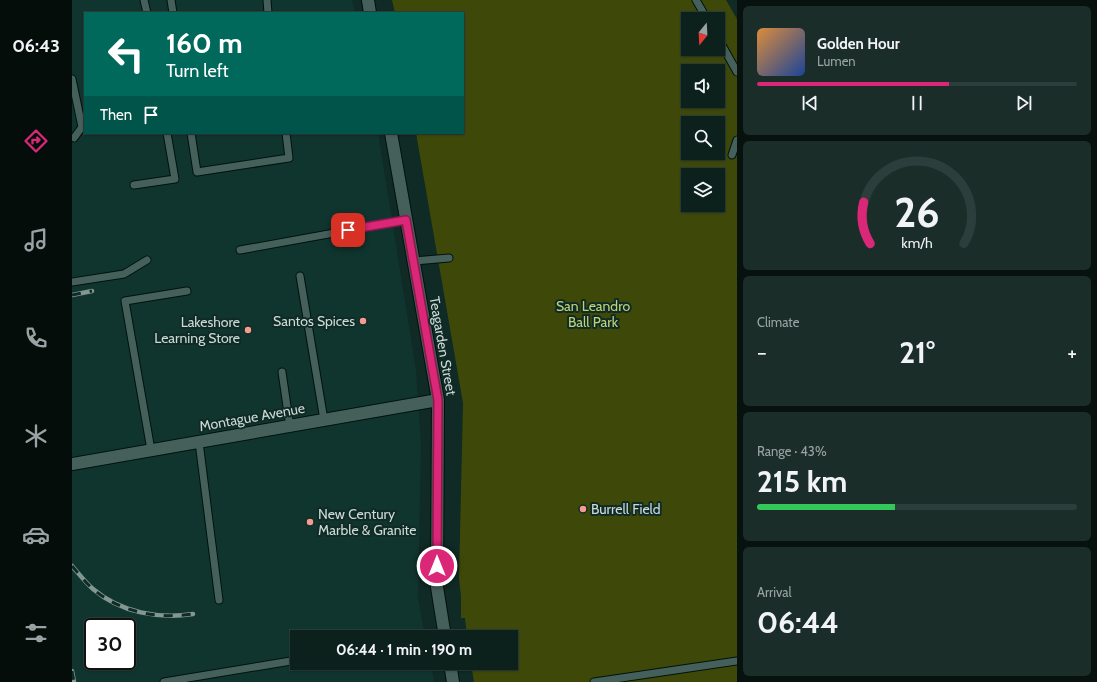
<!DOCTYPE html>
<html lang="en">
<head>
<meta charset="utf-8">
<style>
  :root { --surface:#0c201c; --page:#1a2d29; --text:#f1f3f6; --muted:#9aa3a3; --line:#2c3e3b; --accent:#db2777 }
  body { margin:0; font-family:Cabin,sans-serif; background:var(--page); color:var(--text); height:100vh; display:flex; flex-direction:column; font-size:15px; white-space:nowrap }
  * { box-sizing:border-box; margin:0 }
  p { font-size:13px; color:var(--muted) }
  .icon { flex:none; width:22px; height:22px; fill:none; stroke:currentColor; stroke-width:2; stroke-linecap:round; stroke-linejoin:round }
  .map { position:relative; flex:1; overflow:hidden }
  .sheet { display:flex; flex-direction:column; gap:6px; padding:6px; background:#07120f; width:360px }
  .sheet>* { flex:none }
  .top-card { position:absolute; left:12px; top:12px; width:380px; height:122px; border-radius:0px; box-shadow:0 1px 3px #0004,0 0 0 1px var(--line); background:#00695c; color:#fff; overflow:hidden }
  .needle { width:26px; rotate:198deg }
  .fabs { position:absolute; left:609px; top:12px; display:grid; gap:8px }
  .fabs a { display:grid; place-items:center; width:44px; height:44px; border-radius:0px; background:var(--surface); box-shadow:0 1px 3px #0004,0 0 0 1px var(--line); font-size:20px }
  .speed { position:absolute; left:12px; top:618px; display:flex; gap:8px; font-size:20px; font-weight:700; text-align:center }
  .speed>* { display:grid; place-content:center; width:52px; height:52px; border-radius:50%; background:var(--surface); box-shadow:0 1px 3px #0004,0 0 0 1px var(--line); line-height:1 }
  .speed .limit { border:2px solid #111; border-radius:6px; background:#fff; color:#111 }
  .pin { position:absolute; display:grid; place-items:center; width:34px; height:34px; color:#fff; margin:-17px; border-radius:8px; box-shadow:0 2px 6px #0006 }
  .me { position:absolute; width:44px; margin:-22px; rotate:0deg; stroke-linejoin:round; filter:drop-shadow(0 0 3px #0008) }
  .turn { display:flex; align-items:center; gap:14px; height:84px; padding:0 16px; font-size:18px }
  .turn .icon { width:52px; height:52px; stroke-width:2.5 }
  .turn b { display:block; font-size:28px; line-height:34px }
  .then { display:flex; align-items:center; height:38px; padding:0 16px; background:#0003; gap:8px; font-size:15px }
  .big { font-size:30px; font-weight:700; line-height:1.1 }
  .sheet .tile { flex:1; display:flex; flex-direction:column; justify-content:center; gap:6px; min-width:0; padding:0 14px; border-radius:6px; background:var(--page) }
  .sheet .dial { align-items:center; gap:0 }
  .dial svg { height:104px; overflow:visible; fill:none; stroke:var(--line); stroke-width:7; stroke-linecap:round; text-anchor:middle }
  .dial text { fill:var(--text); stroke:none }
  .song { display:flex; align-items:center; gap:12px }
  .cover { width:48px; height:48px; border-radius:6px; background:linear-gradient(135deg,hsl(30 70% 55%),hsl(220 70% 35%)) }
  .played { height:4px; border-radius:2px; background:linear-gradient(90deg,var(--accent) 60%,var(--line) 60%) }
  .keys { display:flex; justify-content:space-around; direction:ltr }
  .heat { display:flex; justify-content:space-between; align-items:center; font-size:22px; direction:ltr }
  .charge { height:6px; border-radius:3px; background:linear-gradient(90deg,#34c759 43%,var(--line) 0) }
  .trip { position:absolute; left:218px; top:630px; width:228px; height:40px; border-radius:0px; background:var(--surface); box-shadow:0 1px 3px #0004,0 0 0 1px var(--line); font-weight:700; line-height:40px; text-align:center }
  main { display:flex; flex:1; min-height:0 }
  .tab-bar { display:flex; flex-direction:column; width:72px; justify-content:space-around; align-items:center; background:#050d0b; color:var(--muted) }
  .tab-bar .icon { width:28px; height:28px }
  .tab-bar .current { color:var(--accent) }
  .tab-bar b { font-size:18px; color:var(--text) }
  .map>svg:first-child { display:block }
  .built { fill:#10352e; fill-rule:evenodd }
  .green { fill:#3e4909; fill-rule:evenodd }
  .lines { fill:none; stroke-linecap:round; stroke-linejoin:round }
  .lane-casing { stroke:#00120e; stroke-width:9 }
  .street-casing { stroke:#00120e; stroke-width:14 }
  .lane { stroke:#45605a; stroke-width:7 }
  .street { stroke:#45605a; stroke-width:12 }
  .rail-casing { stroke:#829692; stroke-width:4.5 }
  .rail { stroke:#102a25; stroke-width:3; stroke-dasharray:9; stroke-linecap:butt }
  .route-casing { stroke:#8e194d; stroke-width:10 }
  .route { stroke:#db2777; stroke-width:7 }
  .poi-dot { fill:#f59c91; stroke:#102a25; stroke-width:1.5 }
  .labels { text-anchor:middle; stroke-width:4; stroke-linejoin:round; paint-order:stroke }
  .park-label { font-size:14px; fill:#bed279; stroke:#102a25 }
  .poi-label { font-size:14px; fill:#cbdad7; stroke:#102a25; text-anchor:end }
  .street-label { font-size:14px; fill:#cbdad7; stroke:#102a25 }
</style>
</head>
<body>
<main>
<nav class="tab-bar">
<b>06:43</b>
<svg class="icon current" aria-label="directions" viewBox="0 0 24 24"><path d="M12 3l9 9-9 9-9-9zM9 14v-3h6M13 9l2 2-2 2"/></svg>
<svg class="icon" aria-label="music" viewBox="0 0 24 24"><path d="M9 18V5l10-2v13"/><circle cx="6" cy="18" r="3"/><circle cx="16" cy="16" r="3"/></svg>
<svg class="icon" aria-label="phone" viewBox="0 0 24 24"><path d="M5 4h4l2 5-3 2q2 4 5 5l2-3 5 2v4C11 20 4 13 5 4z"/></svg>
<svg class="icon" aria-label="climate" viewBox="0 0 24 24"><path d="M12 3v18M4 7l16 10M4 17L20 7"/></svg>
<svg class="icon" aria-label="car" viewBox="0 0 24 24"><path d="M5 17H2v-5l4-1 3-4h7l3 4 3 1v5h-3M9 17h6M6 11h13"/><circle cx="7" cy="17" r="2"/><circle cx="17" cy="17" r="2"/></svg>
<svg class="icon" aria-label="filters" viewBox="0 0 24 24"><path d="M4 7h16M4 17h16"/><circle cx="9" cy="7" r="2"/><circle cx="15" cy="17" r="2"/></svg>
</nav>
<div class="map">
<svg width="665" height="682" viewBox="0 0 665 682">
  <rect width="100%" height="100%" fill="#102a25"/>
  <path class="built" d="M0,0h280l3,13h-270v120h293l38,237 5,75 -3,153 7,39h-128v26h134l3,19h-362zM21,627h34v34h-34z"/>
  <path class="green" d="M320,0h334l11,19v663h-263l-3,-19h40v-26h-44l-2,-19h-4v-22l-2,-18 4,-175 -47,-270h47v-120h-68zM616,19h30v30h-30zM616,71h30v30h-30zM616,123h30v30h-30zM616,175h30v30h-30z"/>
  <g class="lines">
    <defs>
      <g id="lane">
        <polyline points="72,0 75,13"/>
        <polyline points="99,0 101,13"/>
        <polyline points="195,0 196,13"/>
        <polyline points="624,0 635,19"/>
        <polyline points="646,38 665,72"/>
        <polyline points="0,79 10,127 2,138"/>
        <polyline points="119,133 125,172 217,158 214,133"/>
        <polyline points="660,155 665,140"/>
        <polyline points="62,185 103,179 95,133"/>
        <polyline points="168,250 334,220"/>
        <polyline points="342,261 377,258"/>
        <polyline points="228,276 252,420"/>
        <polyline points="0,282 52,274 75,260"/>
        <polyline points="210,372 218,427"/>
        <polyline points="127,442 147,600"/>
        <polyline points="79,450 53,301 115,291"/>
        <polyline points="92,682 225,660"/>
        <polyline points="522,682 665,661"/>
      </g>
      <g id="street">
        <polyline points="296,0 298,13"/>
        <polyline points="319,133 366,400 365,587 373,637"/>
        <polyline points="0,464 366,400"/>
        <polyline points="378,663 381,682"/>
      </g>
    </defs>
    <use href="#lane" class="lane-casing"/>
    <use href="#street" class="street-casing"/>
    <use href="#lane" class="lane"/>
    <use href="#street" class="street"/>
    <defs>
      <g id="rail">
        <polyline points="0,295 20,291"/>
        <path d="M0,566c7,8 14,17 21,23 28,24 66,30 100,25"/>
        <polyline points="0,671 2,682"/>
      </g>
    </defs>
    <use href="#rail" class="rail-casing"/>
    <use href="#rail" class="rail"/>
  </g>
  <g class="lines">
    <defs>
      <polyline id="route" points="276,230 334,220 366,400 365,566"/>
    </defs>
    <use href="#route" class="route-casing"/>
    <use href="#route" class="route"/>
  </g>
  <g class="poi-dot">
    <circle cx="291" cy="321" r="4"/>
    <circle cx="176" cy="330" r="4"/>
    <circle cx="511" cy="509" r="4"/>
    <circle cx="238" cy="522" r="4"/>
  </g>
  <g class="labels">
    <g class="park-label">
      <text x="521" y="311">San Leandro<tspan x="521" dy="16">Ball Park</tspan></text>
    </g>
    <g class="poi-label">
      <text x="283" y="326">Santos Spices</text>
      <text x="168" y="327">Lakeshore<tspan x="168" dy="16">Learning Store</tspan></text>
      <text x="519" y="514" text-anchor="start">Burrell Field</text>
      <text x="246" y="519" text-anchor="start">New Century<tspan x="246" dy="16">Marble &amp; Granite</tspan></text>
    </g>
    <g class="street-label">
      <text transform="translate(371 346) rotate(80)" y="5">Teagarden Street</text>
      <text transform="translate(180 417) rotate(-10)" y="5">Montague Avenue</text>
    </g>
  </g>
</svg>
<div class="fabs">
<a><svg class="needle" viewBox="-14 -14 28 28"><path d="M0-13l5 13h-10z" fill="#e53935"/><path d="M0 13l5-13h-10z" fill="#9aa3a3"/></svg></a>
<a><svg class="icon" aria-label="sound" viewBox="0 0 24 24"><path d="M4 9h4l5-4v14l-5-4H4zM17 9q2 3 0 6"/></svg></a>
<a><svg class="icon" aria-label="search" viewBox="0 0 24 24"><circle cx="10" cy="10" r="6"/><path d="M15 15l6 6"/></svg></a>
<a><svg class="icon" aria-label="layers" viewBox="0 0 24 24"><path d="M12 4l9 5-9 5-9-5zM3 14l9 5 9-5"/></svg></a>
</div>
<div class="speed"><div class="limit">30</div></div>
<div class="pin" style="left:276px;top:230px;background:#d93025"><svg class="icon" aria-label="arrive" viewBox="0 0 24 24"><path d="M6 21V4h12l-3 4 3 4H6"/></svg></div>
<svg class="me" style="left:365px;top:566px" viewBox="-20 -20 40 40"><circle r="17" fill="#db2777" stroke="#fff" stroke-width="3"/><path d="M0-11L8 9 0 5-8 9z" fill="#fff"/></svg>
<div class="trip">06:44 · 1 min · 190 m</div>
<div class="top-card">
<div class="turn"><svg class="icon" aria-label="left" viewBox="0 0 24 24"><path d="M17 20v-9H6M10 6l-5 5 5 5"/></svg><div><b>160 m</b>Turn left</div></div>
<div class="then">Then<svg class="icon" aria-label="arrive" viewBox="0 0 24 24"><path d="M6 21V4h12l-3 4 3 4H6"/></svg></div>
</div>
</div>
<section class="sheet">
<div class="tile">
<div class="song"><i class="cover"></i><div><b>Golden Hour</b><p>Lumen</p></div></div>
<div class="played"></div>
<div class="keys"><svg class="icon" aria-label="previous" viewBox="0 0 24 24"><path d="M18 5L8 12l10 7zM5 5v14"/></svg><svg class="icon" aria-label="pause" viewBox="0 0 24 24"><path d="M8 5v14M16 5v14"/></svg><svg class="icon" aria-label="next" viewBox="0 0 24 24"><path d="M6 5l10 7-10 7zM19 5v14"/></svg></div>
</div>
<div class="tile dial"><svg viewBox="0 0 100 80">
<path d="M14 69A42 42 0 1 1 86 69"/>
<path d="M14 69A42 42 0 0 1 9 37" stroke="#db2777"/>
<text x="50" y="56" font-size="32" font-weight="700">26</text>
<text x="50" y="72" font-size="11">km/h</text>
</svg></div>
<div class="tile"><p>Climate</p>
<div class="heat"><a>−</a><b class="big">21°</b><a>+</a></div>
</div>
<div class="tile"><p>Range · 43%</p><b class="big">215 km</b><div class="charge"></div></div>
<div class="tile"><p>Arrival</p><b class="big">06:44</b></div>
</section>
</main>
</body>
</html>
